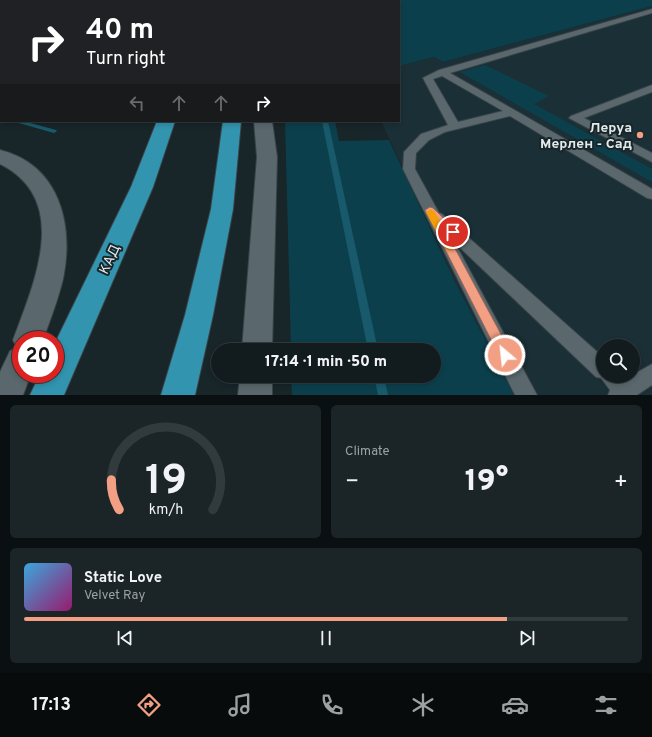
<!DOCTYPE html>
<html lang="en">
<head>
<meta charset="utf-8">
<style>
  :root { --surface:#121c1f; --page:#1b2528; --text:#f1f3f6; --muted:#9ca1a4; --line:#313a3d; --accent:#f39f83 }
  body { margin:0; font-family:Overpass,sans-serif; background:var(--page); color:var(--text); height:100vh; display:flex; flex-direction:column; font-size:15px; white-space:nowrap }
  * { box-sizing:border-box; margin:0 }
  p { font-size:13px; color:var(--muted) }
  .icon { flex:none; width:22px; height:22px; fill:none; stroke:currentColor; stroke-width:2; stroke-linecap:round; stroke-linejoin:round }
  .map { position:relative; height:395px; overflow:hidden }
  .details { display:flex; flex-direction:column; gap:10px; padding:10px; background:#0a0f11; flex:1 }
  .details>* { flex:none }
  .top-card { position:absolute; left:0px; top:0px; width:400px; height:122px; box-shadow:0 2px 6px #0003,0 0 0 1px var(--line); background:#202124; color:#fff; overflow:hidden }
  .controls { position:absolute; left:596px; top:339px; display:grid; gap:8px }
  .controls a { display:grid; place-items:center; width:44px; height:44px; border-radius:50%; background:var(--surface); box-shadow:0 2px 6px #0003,0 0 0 1px var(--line); font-size:20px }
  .speed { position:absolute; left:12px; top:331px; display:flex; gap:8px; font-size:20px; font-weight:700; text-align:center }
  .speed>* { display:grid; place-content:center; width:52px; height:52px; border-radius:50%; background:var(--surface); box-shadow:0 2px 6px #0003,0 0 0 1px var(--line); line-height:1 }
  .speed .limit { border:6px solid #d22; background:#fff; color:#111 }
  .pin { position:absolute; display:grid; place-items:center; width:34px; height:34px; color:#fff; margin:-17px; border:2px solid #fff; border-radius:50%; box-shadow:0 1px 4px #0007 }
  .me { position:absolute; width:44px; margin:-22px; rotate:332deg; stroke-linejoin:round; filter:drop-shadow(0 0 3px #0008) }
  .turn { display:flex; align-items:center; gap:14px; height:84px; padding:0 20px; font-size:18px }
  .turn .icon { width:52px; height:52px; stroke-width:2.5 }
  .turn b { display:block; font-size:28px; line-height:34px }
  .lanes { display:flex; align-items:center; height:38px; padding:0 20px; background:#0003; justify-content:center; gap:20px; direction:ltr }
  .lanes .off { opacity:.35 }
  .big { font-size:30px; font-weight:800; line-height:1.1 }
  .details .widget { flex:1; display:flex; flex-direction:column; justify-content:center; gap:6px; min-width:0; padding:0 14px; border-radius:6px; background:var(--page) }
  .details .dial { align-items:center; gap:0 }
  .dial svg { height:104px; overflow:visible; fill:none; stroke:var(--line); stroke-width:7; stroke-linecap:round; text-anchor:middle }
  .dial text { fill:var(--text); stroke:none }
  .song { display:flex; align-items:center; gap:12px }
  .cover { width:48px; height:48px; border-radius:6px; background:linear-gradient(135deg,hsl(200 70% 55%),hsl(320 70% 35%)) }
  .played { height:4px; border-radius:2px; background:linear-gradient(90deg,var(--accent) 80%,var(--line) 80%) }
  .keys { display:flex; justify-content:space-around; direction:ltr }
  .heat { display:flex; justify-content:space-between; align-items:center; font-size:22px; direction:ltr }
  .details .tiles { flex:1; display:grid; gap:10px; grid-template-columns:1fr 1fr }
  .widget:last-child { grid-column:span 2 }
  .trip { position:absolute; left:211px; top:343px; width:230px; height:40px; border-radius:20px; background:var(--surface); box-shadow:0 2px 6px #0003,0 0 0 1px var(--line); font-weight:800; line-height:40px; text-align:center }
  .dock { display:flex; height:64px; justify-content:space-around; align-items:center; background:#070b0c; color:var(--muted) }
  .dock .icon { width:28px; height:28px }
  .dock .current { color:var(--accent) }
  .dock b { font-size:18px; color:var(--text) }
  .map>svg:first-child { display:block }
  .built { fill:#1b2f36; fill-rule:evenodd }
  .green { fill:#0c3f4c }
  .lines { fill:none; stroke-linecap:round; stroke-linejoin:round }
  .stream { fill:#185a6c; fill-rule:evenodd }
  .lane-casing { stroke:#394346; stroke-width:2 }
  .secondary-casing { stroke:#394346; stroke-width:2 }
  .highway-casing { stroke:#394346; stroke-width:2 }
  .lane { fill:#5a686d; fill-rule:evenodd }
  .secondary { fill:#5a686d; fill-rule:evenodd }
  .highway { fill:#3294af; fill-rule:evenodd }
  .route { fill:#f39f83; stroke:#9e6755 }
  .slow { fill:#f59e0b }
  .poi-dot { fill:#f39f83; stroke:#182529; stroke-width:1.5 }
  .labels { text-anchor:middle; stroke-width:4; stroke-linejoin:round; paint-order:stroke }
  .poi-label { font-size:14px; font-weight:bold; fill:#e2eaed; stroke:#182529; text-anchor:end }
  .street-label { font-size:14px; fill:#e2eaed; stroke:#182529 }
</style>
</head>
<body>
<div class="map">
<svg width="652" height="395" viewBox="0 0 652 395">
  <rect width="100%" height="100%" fill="#182529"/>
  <path class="built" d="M652,6v389h-138l-59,-113 -74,-161h18v-55l35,-9 9,5zM603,346h30v30h-30z"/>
  <g class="green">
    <polygon points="276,0 652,0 652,6 443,62 434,57 399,66 399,1"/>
    <polygon points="485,65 549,96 534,104 652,169 652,182 460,72"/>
    <polygon points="285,121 335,121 339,141 389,140 455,282 514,395 292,395 291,376 434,376 434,350 291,350"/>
  </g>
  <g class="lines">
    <g class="stream">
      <polygon points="121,0 126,0 125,1 120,1"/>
      <rect x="295" y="0" width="4" height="1"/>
      <rect x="334" y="0" width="4" height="1"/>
      <rect x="0" y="5" width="1" height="2"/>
      <rect x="0" y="28" width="1" height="2"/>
      <rect x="0" y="115" width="1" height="4"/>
      <polygon points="14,121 23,121 56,130 57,131 54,133 15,122"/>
      <polygon points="322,121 328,121 378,350 368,350"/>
      <polygon points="374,376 384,376 388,395 378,395"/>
    </g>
    <defs>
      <g id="lane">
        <path d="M652,9v4l-202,60 202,116v10l-5,-1 -137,-82 -65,16 -16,8 -13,13 -1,16 24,44 3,1 161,143v19h22l2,2 25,-14v21l-15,10h-29l2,-5 -9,-12 -5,-1 -141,-134 82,152h-22l-112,-226 1,-17 17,-18 27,-9 -25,-47 16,-8zM442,76l61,35 -45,11 -25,-43z"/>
        <polygon points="652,85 652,92 584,118 652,153 652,162 569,118 571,116"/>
      </g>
      <g id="secondary">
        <polygon points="43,0 56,0 43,1"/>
        <polygon points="254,121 272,121 277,157 272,350 242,350 257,157"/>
        <path d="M0,150c60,15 74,75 63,129 -5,21 -13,41 -20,61h-22v34h10l-8,21h-23v-23l10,-21 7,-3 -4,-8c21,-57 59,-140 -13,-176z"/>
        <polygon points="240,376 272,376 272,395 238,395"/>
      </g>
      <g id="highway">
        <rect x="200" y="0" width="10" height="1"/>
        <rect x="239" y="0" width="10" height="1"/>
        <polygon points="157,121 175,121 153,187 64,395 30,395 40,374 55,374 55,343 131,187"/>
        <polygon points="223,121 241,121 233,209 213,315 195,395 161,395 185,315 211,209"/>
      </g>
    </defs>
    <use href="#lane" class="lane-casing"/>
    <use href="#secondary" class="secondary-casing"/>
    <use href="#highway" class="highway-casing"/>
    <use href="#lane" class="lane"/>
    <use href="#secondary" class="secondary"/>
    <use href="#highway" class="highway"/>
  </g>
  <polygon class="route" points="430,207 433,208 458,232 453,235 445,230 510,351 512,355 510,359 505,361 501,359 425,210"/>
  <polygon class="slow" points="431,209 435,212 454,247 452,250 449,251 444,247 426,212"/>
  <circle class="poi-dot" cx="640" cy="135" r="4"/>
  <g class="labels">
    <g class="poi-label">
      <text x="632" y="132">Леруа<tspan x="632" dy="16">Мерлен - Сад</tspan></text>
    </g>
    <g class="street-label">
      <text transform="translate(109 259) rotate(-65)" y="5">КАД</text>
    </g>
  </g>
</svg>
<div class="controls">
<a><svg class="icon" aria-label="search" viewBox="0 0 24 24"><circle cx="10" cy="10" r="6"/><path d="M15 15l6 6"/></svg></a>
</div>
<div class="speed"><div class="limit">20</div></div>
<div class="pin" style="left:453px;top:232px;background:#d93025"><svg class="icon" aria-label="arrive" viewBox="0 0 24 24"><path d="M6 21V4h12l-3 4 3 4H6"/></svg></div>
<svg class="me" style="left:505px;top:355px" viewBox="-20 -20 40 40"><circle r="17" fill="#f39f83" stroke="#fff" stroke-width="3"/><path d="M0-11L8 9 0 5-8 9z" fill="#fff"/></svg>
<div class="trip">17:14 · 1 min · 50 m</div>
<div class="top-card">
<div class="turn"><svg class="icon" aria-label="right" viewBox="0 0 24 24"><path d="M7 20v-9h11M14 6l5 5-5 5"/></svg><div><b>40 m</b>Turn right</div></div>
<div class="lanes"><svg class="icon off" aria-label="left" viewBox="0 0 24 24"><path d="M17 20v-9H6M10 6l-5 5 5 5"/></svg><svg class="icon off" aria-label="ahead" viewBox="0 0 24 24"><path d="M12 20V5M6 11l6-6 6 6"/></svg><svg class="icon off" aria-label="ahead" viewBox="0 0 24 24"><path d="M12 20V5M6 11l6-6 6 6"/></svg><svg class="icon" aria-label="right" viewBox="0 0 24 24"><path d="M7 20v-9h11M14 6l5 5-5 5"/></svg></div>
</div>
</div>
<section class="details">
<div class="tiles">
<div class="widget dial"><svg viewBox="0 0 100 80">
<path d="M14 69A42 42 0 1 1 86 69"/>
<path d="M14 69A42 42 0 0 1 8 46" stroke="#f39f83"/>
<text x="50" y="56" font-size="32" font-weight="700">19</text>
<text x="50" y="72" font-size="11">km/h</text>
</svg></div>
<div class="widget"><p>Climate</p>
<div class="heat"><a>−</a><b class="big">19°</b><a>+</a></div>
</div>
<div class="widget">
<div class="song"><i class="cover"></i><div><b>Static Love</b><p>Velvet Ray</p></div></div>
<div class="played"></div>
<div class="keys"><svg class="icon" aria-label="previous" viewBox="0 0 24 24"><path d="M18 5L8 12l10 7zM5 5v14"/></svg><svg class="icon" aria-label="pause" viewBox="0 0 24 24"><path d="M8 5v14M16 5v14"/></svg><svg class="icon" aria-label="next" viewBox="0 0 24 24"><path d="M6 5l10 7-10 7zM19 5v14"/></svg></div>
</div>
</div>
</section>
<nav class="dock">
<b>17:13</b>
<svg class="icon current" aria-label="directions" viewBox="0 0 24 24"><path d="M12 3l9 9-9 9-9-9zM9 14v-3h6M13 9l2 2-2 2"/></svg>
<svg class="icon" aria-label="music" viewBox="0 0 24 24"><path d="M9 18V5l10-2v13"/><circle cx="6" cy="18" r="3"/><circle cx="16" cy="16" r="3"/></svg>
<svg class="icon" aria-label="phone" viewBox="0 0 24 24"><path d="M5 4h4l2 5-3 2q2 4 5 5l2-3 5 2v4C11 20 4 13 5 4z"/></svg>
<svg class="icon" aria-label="climate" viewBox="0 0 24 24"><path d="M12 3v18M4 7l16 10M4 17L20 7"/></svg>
<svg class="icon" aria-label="car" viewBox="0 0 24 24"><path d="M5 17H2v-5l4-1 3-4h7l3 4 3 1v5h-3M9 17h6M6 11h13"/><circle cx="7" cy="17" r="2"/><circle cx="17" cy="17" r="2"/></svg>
<svg class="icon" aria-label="filters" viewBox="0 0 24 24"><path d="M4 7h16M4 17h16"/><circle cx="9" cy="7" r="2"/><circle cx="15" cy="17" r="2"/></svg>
</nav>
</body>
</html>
